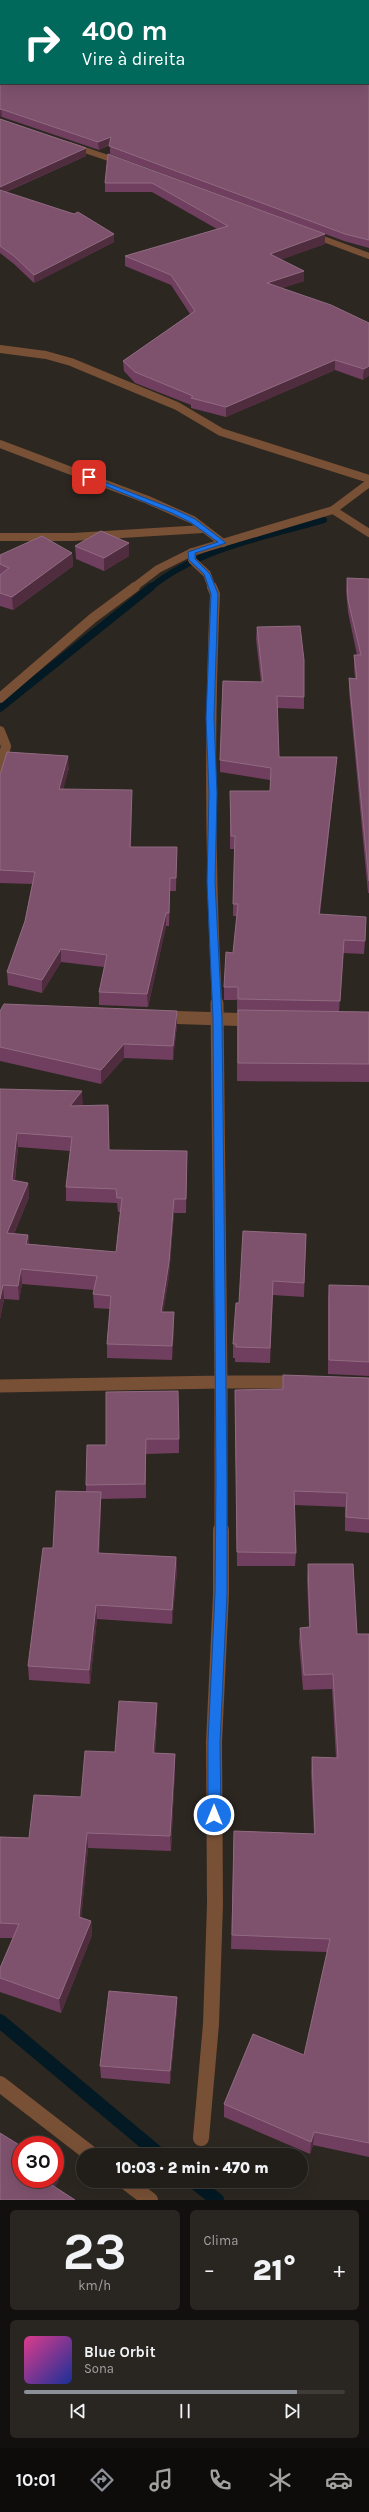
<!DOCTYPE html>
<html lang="pt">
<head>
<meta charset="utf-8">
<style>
  :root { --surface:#211d19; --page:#292622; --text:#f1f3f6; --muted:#a2a2a2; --line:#3e3b38; --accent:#8c9099 }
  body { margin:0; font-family:Karla,sans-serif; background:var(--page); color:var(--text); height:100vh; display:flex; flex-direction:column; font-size:15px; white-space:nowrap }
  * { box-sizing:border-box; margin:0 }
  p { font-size:13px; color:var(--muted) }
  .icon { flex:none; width:22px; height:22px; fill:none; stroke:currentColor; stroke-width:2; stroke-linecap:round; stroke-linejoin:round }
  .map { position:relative; height:2200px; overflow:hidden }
  .panel { display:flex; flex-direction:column; gap:10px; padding:10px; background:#12100e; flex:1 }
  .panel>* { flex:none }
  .banner { position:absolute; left:0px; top:0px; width:369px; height:84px; box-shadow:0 4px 16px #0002,0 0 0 1px var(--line); background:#00695c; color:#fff; overflow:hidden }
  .speed { position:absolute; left:12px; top:2136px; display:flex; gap:8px; font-size:20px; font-weight:700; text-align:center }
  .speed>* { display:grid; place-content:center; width:52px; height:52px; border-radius:50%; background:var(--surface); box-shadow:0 4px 16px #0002,0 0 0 1px var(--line); line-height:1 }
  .speed .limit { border:6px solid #d22; background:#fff; color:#111 }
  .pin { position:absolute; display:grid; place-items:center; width:34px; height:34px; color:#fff; margin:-17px; border-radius:8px; box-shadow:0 2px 6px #0006 }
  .me { position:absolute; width:44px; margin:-22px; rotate:0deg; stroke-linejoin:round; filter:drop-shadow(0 0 3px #0008) }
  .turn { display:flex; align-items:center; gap:14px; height:84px; padding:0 16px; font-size:18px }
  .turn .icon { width:52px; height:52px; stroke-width:2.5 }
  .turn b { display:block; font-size:28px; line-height:34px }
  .big { font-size:30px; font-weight:800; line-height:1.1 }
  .panel .card { flex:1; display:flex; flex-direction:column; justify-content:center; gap:6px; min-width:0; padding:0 14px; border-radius:6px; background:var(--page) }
  .panel .dial { align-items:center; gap:0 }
  .dial b { font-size:52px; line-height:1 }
  .song { display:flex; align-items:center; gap:12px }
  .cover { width:48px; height:48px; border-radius:6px; background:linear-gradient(135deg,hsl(330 70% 55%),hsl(230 70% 35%)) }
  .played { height:4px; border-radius:2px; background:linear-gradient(90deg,var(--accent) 85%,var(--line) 85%) }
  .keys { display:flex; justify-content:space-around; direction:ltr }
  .heat { display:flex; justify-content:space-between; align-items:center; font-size:22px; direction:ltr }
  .panel .tiles { flex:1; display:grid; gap:10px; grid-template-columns:1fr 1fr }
  .card:last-child { grid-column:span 2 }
  .trip { position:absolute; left:76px; top:2148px; width:232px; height:40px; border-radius:20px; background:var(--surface); box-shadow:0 4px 16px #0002,0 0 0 1px var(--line); font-weight:800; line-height:40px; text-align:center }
  .menu { display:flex; height:64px; justify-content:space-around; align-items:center; background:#0d0c0a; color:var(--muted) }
  .menu .icon { width:28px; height:28px }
  .menu .selected { color:var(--accent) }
  .menu b { font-size:18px; color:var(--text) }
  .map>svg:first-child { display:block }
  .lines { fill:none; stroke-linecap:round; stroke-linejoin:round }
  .stream-far2 { stroke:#031923; stroke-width:6 }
  .stream-far1 { stroke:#031923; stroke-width:8 }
  .stream { stroke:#031923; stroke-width:14 }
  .minor-far4 { stroke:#785035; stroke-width:6 }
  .minor-far3 { stroke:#785035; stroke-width:8 }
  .minor-far2 { stroke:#785035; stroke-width:10 }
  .minor-far1 { stroke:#785035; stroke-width:13 }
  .minor { stroke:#785035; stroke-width:16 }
  .wall { fill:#703e5e; fill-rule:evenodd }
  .shaded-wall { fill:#4f2d3f }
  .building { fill:#7e526d; stroke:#916b81; fill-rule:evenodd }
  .route { fill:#1a73e8; stroke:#114b97 }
</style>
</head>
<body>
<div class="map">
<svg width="369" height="2200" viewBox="0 0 369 2200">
  <rect width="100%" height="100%" fill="#2c2721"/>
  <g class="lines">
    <path class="stream-far2" d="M150,588c49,-40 115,-51 174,-68"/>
    <polyline class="stream-far1" points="0,708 151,587"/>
    <g class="stream">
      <polyline points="0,2021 160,2155"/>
      <polyline points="193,2181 217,2200"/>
    </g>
    <g class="minor-far4">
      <polyline points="70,145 123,163"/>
      <polyline points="310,234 369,256"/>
    </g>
    <g class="minor-far3">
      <polyline points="0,349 46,355 71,362 177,406 221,432 369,479"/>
      <polyline points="0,444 148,500 193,520 223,543"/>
      <polyline points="333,510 369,533"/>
      <polyline points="0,537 73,537 203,529"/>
      <polyline points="192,552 192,560 207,574 212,588"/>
      <polyline points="133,588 158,569 192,552 333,510 369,483"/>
    </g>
    <g class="minor-far2">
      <path d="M212,587l3,7c-6,137 -5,273 2,410"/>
      <polyline points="0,698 93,618 135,587"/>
      <polyline points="0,731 6,746 0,771"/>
    </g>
    <g class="minor-far1">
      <polyline points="162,1017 254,1020"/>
      <polyline points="0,1386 221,1382 217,1003"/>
      <polyline points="221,1531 221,1382 298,1382"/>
    </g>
    <g class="minor">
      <polyline points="0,2084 92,2155"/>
      <polyline points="201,2138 211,2024 215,1904 214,1742 221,1594 221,1530"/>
      <polyline points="125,2181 150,2200"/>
    </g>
  </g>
  <g class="wall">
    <polygon points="0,0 369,0 369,248 344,241 110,154 110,145 99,150 2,117 0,117"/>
    <polygon points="0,119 86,148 86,156 6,192 114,234 114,242 34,283 14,264 0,253"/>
    <polygon points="108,154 325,234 325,244 281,259 304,281 282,288 369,323 363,380 335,370 226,417 191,408 191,405 135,383 124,371 123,361 190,314 171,285 125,266 125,256 217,229 152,192 105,192 105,183"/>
    <polygon points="75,546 129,556 104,571 76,559"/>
    <polygon points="72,553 73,566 13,610 0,606 0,555"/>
    <polygon points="347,578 369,579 369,893 368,893 349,691 349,678 355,679 354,667 354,655 357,655 348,612 346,590"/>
    <polygon points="257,627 304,697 304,709 277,708 279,757 336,769 320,914 365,941 364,954 343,953 339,1012 369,1012 369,1082 237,1081 237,1000 224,1000 224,987 233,953 237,916 233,916 234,849 230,849 230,803 270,791 270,780 220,772 220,760 261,682 256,639"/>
    <polygon points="69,768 63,789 132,802 131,847 177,847 176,891 170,891 169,926 166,926 148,1007 99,1005 99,992 104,967 61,962 42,993 8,985 7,972 25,921 32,884 0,883 0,775"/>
    <polygon points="0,1011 177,1025 173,1060 124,1058 101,1084 0,1061"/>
    <path d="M0,1089l83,16 -1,1 26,-1 1,45 78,1 -1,62h-12l-5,63 -6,36h11v15l-2,33 -65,-2v-14l3,-35 -16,-1 -1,-14 1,-4 -72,-6 -3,16 -15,-1 -4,20zM18,1147l52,4 -4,36v14l51,2 1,9h2l-4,40 -87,-8 -1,-9 -14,-1 15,-37 -1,-14 -13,-2z"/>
    <polygon points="306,1234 304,1297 273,1295 270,1363 235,1362 235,1358 233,1358 233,1344 239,1303"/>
    <polygon points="329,1285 369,1286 369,1376 328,1374 328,1299"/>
    <polygon points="283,1375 369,1378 369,1533 345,1531 345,1507 294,1505 296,1553 295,1566 237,1566 235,1390 282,1389"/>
    <polygon points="106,1392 179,1439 179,1453 146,1454 146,1498 101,1499 101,1506 99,1553 176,1557 177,1571 172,1624 97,1619 90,1684 29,1680 28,1666 53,1548 86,1492 86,1485 106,1445"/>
    <polygon points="308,1564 357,1634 369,1634 369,2157 313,2145 310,2154 224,2117 224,2104 304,2055 327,1952 231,1949 234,1831 314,1834 311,1772 312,1757 336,1758 332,1689 303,1690 299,1642 300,1628 309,1627 307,1579"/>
    <polygon points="157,1719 155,1753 175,1754 175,1769 171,1851 88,1848 81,1917 91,1921 92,1935 61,2013 0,1992 0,1968 13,1938 0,1938 0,1837 29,1838 81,1797 115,1752"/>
    <polygon points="177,2009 170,2084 101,2078 100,2066"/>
  </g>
  <g class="shaded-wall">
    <polygon points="1,109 2,117 0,117 0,110"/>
    <polygon points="111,137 111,144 99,150 98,142"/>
    <polygon points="86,148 86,156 0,194 0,187"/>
    <polygon points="114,234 114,242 34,283 34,275"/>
    <polygon points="325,234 325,244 270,264 270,254"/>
    <polygon points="304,271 304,281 267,293 267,283"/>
    <polygon points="335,360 335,370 226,417 226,407"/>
    <polygon points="369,366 369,376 363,380 364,369"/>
    <polygon points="129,543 129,556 104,571 104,558"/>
    <polygon points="72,553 73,566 13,610 12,597"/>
    <polygon points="68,756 69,768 60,802 59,789"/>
    <polygon points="337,757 336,769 318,927 319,914"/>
    <polygon points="132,790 132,802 130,860 130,847"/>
    <polygon points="170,878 170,891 169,926 169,913"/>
    <polygon points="166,913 166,926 148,1007 147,994"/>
    <polygon points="61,949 61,962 42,993 42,980"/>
    <polygon points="177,1011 177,1025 173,1060 173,1046"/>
    <polygon points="124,1044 124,1058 101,1084 101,1070"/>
    <polygon points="82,1091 83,1105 70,1120 70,1106"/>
    <polygon points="17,1133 18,1147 13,1194 12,1180"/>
    <polygon points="28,1183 29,1197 8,1248 7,1233"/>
    <polygon points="174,1199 174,1213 169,1276 161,1326 161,1312"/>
    <polygon points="28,1235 29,1249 26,1244"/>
    <polygon points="21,1269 22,1284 19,1300 18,1286"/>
    <polygon points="3,1285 4,1299 0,1319 0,1299"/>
    <polygon points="174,1312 174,1327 172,1360 172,1346"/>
    <polygon points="101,1492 101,1506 99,1567 98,1553"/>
    <polygon points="176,1557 177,1571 172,1624 172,1610"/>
    <polygon points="96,1605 97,1619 90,1684 89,1670"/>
    <polygon points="157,1703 157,1719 153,1768 153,1753"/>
    <polygon points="175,1754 175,1769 171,1851 170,1836"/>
    <polygon points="87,1833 88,1848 80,1931 79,1917"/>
    <polygon points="91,1921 92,1935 61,2013 59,1999"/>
    <polygon points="177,1997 177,2009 170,2084 170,2071"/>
    <polygon points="314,2132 313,2145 310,2154 311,2142"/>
    <polygon points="57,2170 59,2181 50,2195 49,2183 52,2179 55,2179 55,2174"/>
  </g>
  <g class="building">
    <path d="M0,0h369v240l-24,-6 -236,-88 2,-9 -13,5 -97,-33 -1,1zM1,1h367v82h-367z"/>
    <polygon points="0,119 86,148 0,187"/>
    <polygon points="108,154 325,234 270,254 304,271 267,283 331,305 369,323 369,366 364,369 335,360 226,407 191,398 193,396 135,372 123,361 195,311 171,275 125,256 228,226 152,183 105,183"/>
    <polygon points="0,190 74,214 78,212 114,234 34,275 14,256 0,246"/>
    <polygon points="101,531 129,543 104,558 75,546"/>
    <polygon points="42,536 72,553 12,597 0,593 0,575 9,568 0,564 0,555"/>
    <polygon points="347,578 369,579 369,881 349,678 357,679 354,655 361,655 348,600"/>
    <polygon points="300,626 304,660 304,697 277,696 279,757 337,757 319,914 366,917 365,941 344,940 340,1001 238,999 238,987 224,987 226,952 233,953 238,904 233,904 235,836 231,836 230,791 270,791 271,768 220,760 223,681 263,682 257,627"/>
    <polygon points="7,752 68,756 59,789 132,790 130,847 177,847 176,878 170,878 169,913 166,913 147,994 99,992 107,955 61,949 42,980 7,972 25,921 35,872 0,870 0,775"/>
    <polygon points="4,1004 177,1011 173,1046 124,1044 101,1070 0,1047 0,1011"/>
    <polygon points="238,1010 369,1012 369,1064 238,1063"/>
    <path d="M0,1089l82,2 -12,15 38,-1 1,45 78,1 -1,48h-12l-5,63 -8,50h13l-2,34 -65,-2 4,-48 -18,-2 4,-18 -76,-7 -3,17 -15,-1 -3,14zM17,1133l55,4 -6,50 50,2 1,9h5l-6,54 -90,-8 2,-9 -21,-2 21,-50 -16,-3z"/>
    <polygon points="243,1231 306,1234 304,1283 273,1281 270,1348 236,1347 236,1344 233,1344 236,1303 239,1303"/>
    <polygon points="329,1285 369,1286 369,1362 329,1360"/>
    <polygon points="283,1375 369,1378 369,1519 346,1517 347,1493 294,1491 296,1553 237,1552 235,1390 283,1389"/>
    <polygon points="178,1391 179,1439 146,1439 145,1484 86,1485 87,1445 106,1445 106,1392"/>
    <polygon points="56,1491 101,1492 98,1553 176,1557 172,1610 96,1605 89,1670 28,1666 43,1548 53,1548"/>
    <polygon points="308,1564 353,1564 357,1634 369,1634 369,2143 314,2132 311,2142 224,2104 253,2034 304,2055 330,1939 232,1935 234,1831 315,1834 312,1757 338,1758 333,1674 304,1675 300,1628 310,1627"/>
    <polygon points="119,1701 157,1703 153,1753 175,1754 170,1836 87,1833 79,1917 91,1921 59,1999 0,1978 0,1968 19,1924 0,1923 0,1837 29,1838 34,1795 81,1797 85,1751 115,1752"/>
    <polygon points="109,1991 177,1997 170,2071 100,2066"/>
    <polygon points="0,2133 21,2146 21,2179 52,2179 49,2183 75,2200 0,2200"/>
    <polygon points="55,2168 57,2170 55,2174"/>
  </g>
  <polygon class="route" points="86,475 176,510 195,519 226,543 195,553 195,559 210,574 218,594 214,718 217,793 215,882 222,1019 227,1481 227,1594 220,1742 221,1815 214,1821 208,1815 208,1742 215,1594 216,1481 213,1019 207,882 209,793 206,718 211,594 204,574 189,560 188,552 218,542 190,522 172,513 86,478"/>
</svg>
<div class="speed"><div class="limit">30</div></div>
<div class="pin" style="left:89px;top:477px;background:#d93025"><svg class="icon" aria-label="arrive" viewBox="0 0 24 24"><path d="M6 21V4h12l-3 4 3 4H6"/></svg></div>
<svg class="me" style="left:214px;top:1815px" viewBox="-20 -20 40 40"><circle r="17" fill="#1a73e8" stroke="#fff" stroke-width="3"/><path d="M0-11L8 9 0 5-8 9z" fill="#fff"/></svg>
<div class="trip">10:03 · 2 min · 470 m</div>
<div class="banner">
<div class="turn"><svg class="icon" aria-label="right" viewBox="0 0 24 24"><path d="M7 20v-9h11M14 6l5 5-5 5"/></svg><div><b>400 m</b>Vire à direita</div></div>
</div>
</div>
<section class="panel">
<div class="tiles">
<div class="card dial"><b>23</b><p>km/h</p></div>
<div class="card"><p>Clima</p>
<div class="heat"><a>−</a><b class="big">21°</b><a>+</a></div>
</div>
<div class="card">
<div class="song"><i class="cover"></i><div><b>Blue Orbit</b><p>Sona</p></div></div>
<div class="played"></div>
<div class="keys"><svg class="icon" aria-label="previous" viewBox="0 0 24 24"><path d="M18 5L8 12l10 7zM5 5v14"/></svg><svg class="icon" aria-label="pause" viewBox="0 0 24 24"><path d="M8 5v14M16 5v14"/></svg><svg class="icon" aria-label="next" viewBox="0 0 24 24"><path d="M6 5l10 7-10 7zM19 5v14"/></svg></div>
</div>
</div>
</section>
<nav class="menu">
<b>10:01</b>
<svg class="icon selected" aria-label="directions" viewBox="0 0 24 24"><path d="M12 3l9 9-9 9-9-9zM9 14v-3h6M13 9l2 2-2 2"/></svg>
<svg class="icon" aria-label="music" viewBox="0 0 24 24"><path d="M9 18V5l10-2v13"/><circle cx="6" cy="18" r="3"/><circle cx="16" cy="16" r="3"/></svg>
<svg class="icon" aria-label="phone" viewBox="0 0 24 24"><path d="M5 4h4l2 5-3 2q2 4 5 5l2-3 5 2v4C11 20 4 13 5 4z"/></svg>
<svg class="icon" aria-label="climate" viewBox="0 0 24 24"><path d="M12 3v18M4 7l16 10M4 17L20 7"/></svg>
<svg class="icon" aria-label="car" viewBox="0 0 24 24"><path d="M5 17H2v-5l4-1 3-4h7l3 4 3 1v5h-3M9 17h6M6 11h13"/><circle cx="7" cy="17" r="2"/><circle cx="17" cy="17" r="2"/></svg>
</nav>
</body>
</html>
